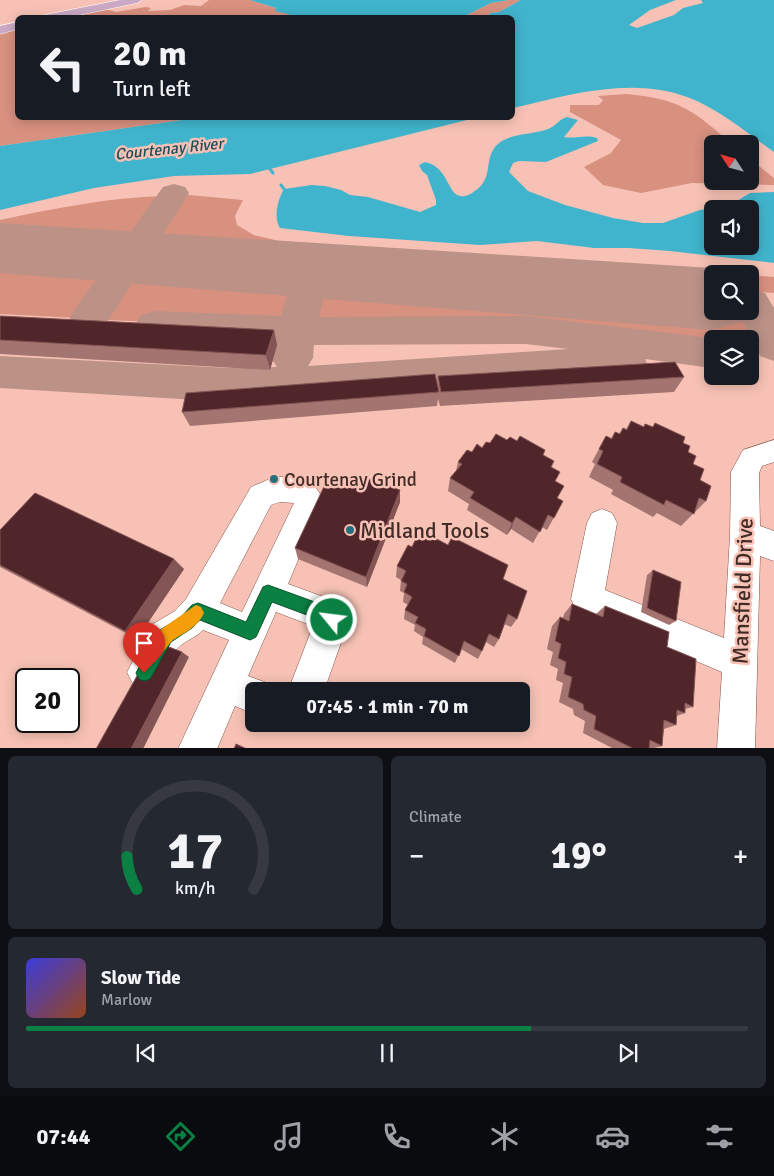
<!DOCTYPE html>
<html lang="en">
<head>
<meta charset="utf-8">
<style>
  :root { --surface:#171b24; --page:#242831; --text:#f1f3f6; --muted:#9ea1a6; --line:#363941; --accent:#0b8043 }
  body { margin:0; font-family:Signika,sans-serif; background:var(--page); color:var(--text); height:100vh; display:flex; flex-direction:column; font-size:19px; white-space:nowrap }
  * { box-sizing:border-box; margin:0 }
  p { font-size:16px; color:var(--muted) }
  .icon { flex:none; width:28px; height:28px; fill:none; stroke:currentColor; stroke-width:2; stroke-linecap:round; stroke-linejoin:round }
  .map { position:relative; height:748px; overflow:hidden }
  .sheet { display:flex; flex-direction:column; gap:8px; padding:8px; background:#0d0f14; flex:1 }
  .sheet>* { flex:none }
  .banner { position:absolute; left:15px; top:15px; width:500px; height:105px; border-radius:8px; box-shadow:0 2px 12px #0003; background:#171b24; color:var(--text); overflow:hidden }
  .needle { width:32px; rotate:306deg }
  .controls { position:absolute; left:704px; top:135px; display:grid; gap:10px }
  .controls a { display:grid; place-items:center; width:55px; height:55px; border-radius:8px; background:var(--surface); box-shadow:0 2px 12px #0003; font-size:25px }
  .speed { position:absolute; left:15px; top:668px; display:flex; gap:10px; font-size:25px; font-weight:700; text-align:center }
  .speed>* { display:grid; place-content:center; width:65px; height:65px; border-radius:50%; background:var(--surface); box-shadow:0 2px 12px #0003; line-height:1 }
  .speed .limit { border:2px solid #111; border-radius:8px; background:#fff; color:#111 }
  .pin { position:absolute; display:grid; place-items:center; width:42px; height:42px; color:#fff; margin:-51px -21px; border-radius:50% 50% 50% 0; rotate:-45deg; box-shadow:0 0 5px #0007 }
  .pin .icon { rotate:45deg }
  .me { position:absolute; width:55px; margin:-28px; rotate:299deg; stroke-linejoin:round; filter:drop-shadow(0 0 4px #0008) }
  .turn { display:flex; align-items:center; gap:18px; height:105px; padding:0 15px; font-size:22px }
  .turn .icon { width:65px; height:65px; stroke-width:2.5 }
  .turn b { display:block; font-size:35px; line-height:42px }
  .big { font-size:38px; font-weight:800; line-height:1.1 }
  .sheet .tile { flex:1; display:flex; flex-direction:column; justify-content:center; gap:8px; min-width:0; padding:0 18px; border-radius:8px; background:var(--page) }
  .sheet .dial { align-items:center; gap:0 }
  .dial svg { height:130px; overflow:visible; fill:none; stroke:var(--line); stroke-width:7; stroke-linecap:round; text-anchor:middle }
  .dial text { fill:var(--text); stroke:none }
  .song { display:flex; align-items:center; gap:15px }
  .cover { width:60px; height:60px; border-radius:8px; background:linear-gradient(135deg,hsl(240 70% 55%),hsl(20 70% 35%)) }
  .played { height:5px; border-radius:2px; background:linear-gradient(90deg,var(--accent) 70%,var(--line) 70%) }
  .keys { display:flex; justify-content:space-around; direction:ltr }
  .heat { display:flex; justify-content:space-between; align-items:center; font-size:28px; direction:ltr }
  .sheet .tiles { flex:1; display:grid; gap:8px; grid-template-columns:1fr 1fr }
  .tile:last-child { grid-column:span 2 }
  .trip { position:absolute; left:245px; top:682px; width:285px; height:50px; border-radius:8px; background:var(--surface); box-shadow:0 2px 12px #0003; font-weight:800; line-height:50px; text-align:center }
  .tab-bar { display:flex; height:80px; justify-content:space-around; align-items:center; background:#090b0e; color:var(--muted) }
  .tab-bar .icon { width:35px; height:35px }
  .tab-bar .on { color:var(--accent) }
  .tab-bar b { font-size:22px; color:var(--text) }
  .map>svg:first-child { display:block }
  .green { fill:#d8907f }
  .water { fill:#40b4cc; fill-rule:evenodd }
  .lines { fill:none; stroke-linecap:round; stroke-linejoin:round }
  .stream { stroke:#40b4cc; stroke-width:3 }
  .taxiway { fill:#bc9287; fill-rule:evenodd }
  .runway { fill:#bc9287; fill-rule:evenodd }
  .minor-casing { stroke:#83554a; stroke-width:1 }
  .major-casing { stroke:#fff; stroke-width:1 }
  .minor { fill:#fff; fill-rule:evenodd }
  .major { fill:#cba9c4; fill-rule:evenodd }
  .wall { fill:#a47470 }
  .shaded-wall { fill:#835554 }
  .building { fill:#51262b; stroke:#835554 }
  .route { fill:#0b8043; stroke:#07532c }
  .slow { fill:#f59e0b }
  .poi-dot { fill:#296e7d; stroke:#f7c2b5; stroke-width:2 }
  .labels { text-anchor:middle; stroke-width:5; stroke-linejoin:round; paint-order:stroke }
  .far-water-label { font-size:16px; font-style:italic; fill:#1e4f59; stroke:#f7c2b5 }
  .poi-label { font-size:19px; fill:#402b26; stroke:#f7c2b5; text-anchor:start }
  .near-poi-label { font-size:22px; fill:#402b26; stroke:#f7c2b5; text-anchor:start }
  .near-street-label { font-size:22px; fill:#402b26; stroke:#f7c2b5 }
</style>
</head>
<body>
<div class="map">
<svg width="774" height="749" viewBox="0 0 774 749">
  <rect width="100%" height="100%" fill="#f7c2b5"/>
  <g class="green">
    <polygon points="209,0 250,0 276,8 276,11 303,17 59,18 105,9 116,12 146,7 151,8 148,11 170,10 184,5 201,6"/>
    <polygon points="509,0 521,0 499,12 490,13 487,17 461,18 491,3"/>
    <polygon points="17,28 18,118 196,118 0,146 0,33"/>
    <path d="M626,94c19,2 37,4 54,12 19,8 36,25 52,38h-20v37h38v-22l24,19v7l-82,-2 -51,10 -38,-8 -19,-18 27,-14 10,-13 -51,-28v-7h29l4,-5 -5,-4z"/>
    <polygon points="179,194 243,200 235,216 237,225 254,235 279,241 731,274 712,274 712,288 149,247 149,239"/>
    <path d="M168,196l-31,41 -12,10 -125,-10v-17c56,-12 111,-23 168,-24z"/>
    <polygon points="0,260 105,267 112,270 112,274 83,312 75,318 0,314"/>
    <polygon points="137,270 293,280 302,284 293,322 282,327 105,320 100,316 101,311 130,271"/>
    <polygon points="750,275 774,277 774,293 750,291"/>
    <polygon points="323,282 737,312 749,317 759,333 766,354 750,355 750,339 712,339 712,350 522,326 306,325 314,286 317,283"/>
  </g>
  <g class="water">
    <polygon points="250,0 509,0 491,3 461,18 303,18 275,11 276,8"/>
    <path d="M521,0h155l-26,10 -21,15 8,3 37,-13 9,-7 20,-5 -2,-3h73v152c-25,-18 -50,-38 -77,-51 -58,-27 -126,-7 -184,7l-1,-90 -25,-1 3,-4 9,-1z"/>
    <path d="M567,117l11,3 -14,17c11,2 22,-3 33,1l1,3 -52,21 -27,-1 -6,2 -4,9 19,19 37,14 48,13 30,5h20l37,-13 32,-6 18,-11 24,-1v71l-104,-12 -41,-3h-35l-57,-7 -57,4 -131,-9 -69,-8c-7,-10 -2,-29 4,-39l28,-4 13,1 16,4 9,5 18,2 52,15 16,-7v-5l-9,-25 -5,-4 -3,-6 6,-3c24,5 22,33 36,34 4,1 7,-1 11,-3 23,-14 11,-30 23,-46 10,-14 38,-12 53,-18 8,-3 11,-10 19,-12zM712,209h38v37h-38z"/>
    <polygon points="196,118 475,118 250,174 174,176 94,188 0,210 0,146"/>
  </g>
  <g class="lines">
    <g class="stream">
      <polyline points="270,169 273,173"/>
      <polyline points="281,185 284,189"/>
    </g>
    <g class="taxiway">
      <polygon points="174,184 185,187 189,193 101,332 87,336 73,332 68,322 73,312 163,187"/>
      <path d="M312,260l13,3 5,8 -11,46 207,-1 186,22 3,1h-3v29l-67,-9 2,4 -6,11 -15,5 -336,22 -61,1 -229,-14v-32l229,12 48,-1 -6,-9 3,-14 -119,-5 -14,-4 -6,-10 6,-10 14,-4 126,5 13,-45 5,-8zM526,344l42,5 -260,17 5,-8 1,-13z"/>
      <polygon points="752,289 765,293 774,308 774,361 760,356 738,311 750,311 750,290"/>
    </g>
    <polygon class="runway" points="0,223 712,268 733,274 712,274 712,311 750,311 750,286 758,299 745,321 712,330 0,273"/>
    <defs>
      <g id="minor">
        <polygon points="774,440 774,462 762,466 759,473 760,526 774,531 774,561 760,556 755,749 717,749 722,672 576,610 571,599 587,523 592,513 602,509 612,513 617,523 605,590 724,638 730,536 731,472 743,450"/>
        <path d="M287,476c19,2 28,6 36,24l-35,84 55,20 6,16 -25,71h-36l25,-65 -37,-14 -28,64 19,7 3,8h-16v23l-19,-8 -18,43h-39l51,-109 -26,-10c-7,8 -18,10 -25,18 -16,14 -8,31 -33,42l-12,-6 -6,-12 26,-48 22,-13 11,-12 65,-112 21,-9zM280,502l14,1 -52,109 -22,-9 51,-98z"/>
      </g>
      <g id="major">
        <polygon points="120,0 142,0 137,3 65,18 40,18 45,15"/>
        <polygon points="18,22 18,29 0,34 0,26"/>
      </g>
    </defs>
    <use href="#minor" class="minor-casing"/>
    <use href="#major" class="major-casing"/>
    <use href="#minor" class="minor"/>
    <use href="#major" class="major"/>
  </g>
  <g class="wall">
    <polygon points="0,316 274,330 277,345 270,370 0,354"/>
    <polygon points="438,376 684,377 674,392 440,406 438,399 437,406 190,426 182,412 437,383"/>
    <polygon points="631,421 643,427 645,424 653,427 655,423 683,443 693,464 700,480 706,501 681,526 657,513 653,517 611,494 613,490 589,477 595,464 592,462 606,436 611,438 615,432 619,434 623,428 626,429"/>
    <polygon points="507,440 543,455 552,467 556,481 557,498 563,501 547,530 542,527 533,543 511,529 507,535 467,510 469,504 448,491 450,478 456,471 458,462 472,452 490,443"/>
    <polygon points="400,490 400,502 367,587 298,559 295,548"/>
    <polygon points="0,530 184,569 137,639 0,567"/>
    <polygon points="412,547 503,579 517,619 511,627 504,624 499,639 494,647 486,642 482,651 478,659 461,649 455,663 422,644 423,637 414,631 415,625 404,619 405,610 408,605 403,602 404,593 400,591 401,580 396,577 397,566"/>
    <polygon points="653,570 676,621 669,625 641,612 647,575"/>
    <polygon points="572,604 596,614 605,606 667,647 693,707 685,709 685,713 677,716 676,725 664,729 662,746 651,749 614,749 583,733 585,721 574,715 573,709 559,702 563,683 556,680 558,669 550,665 553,652 547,649 552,626 560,617 563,618 564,614"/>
  </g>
  <g class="shaded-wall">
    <polygon points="274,330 277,345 270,370 266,355"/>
    <polygon points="400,490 400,502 367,587 366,577"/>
    <polygon points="516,517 511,529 507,535 512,523"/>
    <polygon points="174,559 184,569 137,639 125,631"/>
    <polygon points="182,652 189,657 143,749 131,749"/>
  </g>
  <g class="building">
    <polygon points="0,316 274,330 266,355 0,340"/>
    <polygon points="675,362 684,377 441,392 438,376"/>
    <polygon points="435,374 439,392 182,412 186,393"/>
    <polygon points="631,421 644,427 645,424 653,427 655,423 685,437 683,443 690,446 688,452 696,456 693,464 704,469 700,480 711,486 706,501 699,498 694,514 666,500 664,505 620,482 622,477 597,464 603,451 599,449 606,436 612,439 615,432 620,434 623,428 627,430"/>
    <polygon points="496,434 507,440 510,437 517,441 520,436 545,450 543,455 554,461 551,467 560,472 555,481 564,486 557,498 563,501 554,518 548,515 540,532 516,517 512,523 470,498 474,492 450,478 462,464 458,462 467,450 472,452 477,444 482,448 486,442 490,443"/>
    <polygon points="363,477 400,490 366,577 295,548 328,478"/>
    <polygon points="35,493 174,559 125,631 0,565 0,530"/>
    <polygon points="420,530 448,545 452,537 508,565 503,579 527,591 517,619 508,614 499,639 489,634 482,651 464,641 459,656 424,636 426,629 415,623 418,617 405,610 412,597 404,592 407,584 401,581 406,571 397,566 408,545 412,547"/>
    <polygon points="653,570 681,582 676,621 647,608"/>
    <polygon points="572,604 603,617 605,606 669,632 667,647 696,659 693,707 685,703 685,713 677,710 676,725 664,720 662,746 650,740 649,749 634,749 594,729 596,716 584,710 583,704 568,697 572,677 564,674 566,662 558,658 561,644 555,641 560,617 569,621"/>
    <polygon points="156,642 182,652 131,749 96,749"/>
    <polygon points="236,744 247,749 234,749"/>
  </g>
  <polygon class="route" points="268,585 334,609 340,620 337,625 332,628 326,625 323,621 272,602 256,637 250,640 200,620 192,628 171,642 150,679 144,681 139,679 136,673 139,667 160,630 181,617 192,605 198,603 246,622 263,587"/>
  <path class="slow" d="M196,605l5,2 3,6c-6,14 -19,19 -31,27 -6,5 -7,11 -14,15l-6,-3 -2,-6 9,-16z"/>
  <g class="poi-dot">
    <circle cx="274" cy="479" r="5"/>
    <circle cx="350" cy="530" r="5"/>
  </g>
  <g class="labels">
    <g class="far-water-label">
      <text transform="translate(169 148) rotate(-6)" y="6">Courtenay River</text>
    </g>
    <g class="poi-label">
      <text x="284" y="486">Courtenay Grind</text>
    </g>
    <g class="near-poi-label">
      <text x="360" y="538">Midland Tools</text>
    </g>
    <g class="near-street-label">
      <text transform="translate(742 591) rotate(-88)" y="8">Mansfield Drive</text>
    </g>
  </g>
</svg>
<div class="controls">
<a><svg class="needle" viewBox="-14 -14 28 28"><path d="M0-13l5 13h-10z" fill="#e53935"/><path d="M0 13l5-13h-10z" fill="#9ea1a6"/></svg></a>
<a><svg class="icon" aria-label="sound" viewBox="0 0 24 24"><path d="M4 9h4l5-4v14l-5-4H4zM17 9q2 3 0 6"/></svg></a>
<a><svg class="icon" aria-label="search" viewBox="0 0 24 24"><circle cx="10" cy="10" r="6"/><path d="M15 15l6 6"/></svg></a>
<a><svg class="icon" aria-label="layers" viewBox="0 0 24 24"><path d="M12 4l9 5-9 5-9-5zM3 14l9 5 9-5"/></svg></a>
</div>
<div class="speed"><div class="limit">20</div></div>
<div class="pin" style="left:144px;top:673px;background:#d93025"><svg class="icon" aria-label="arrive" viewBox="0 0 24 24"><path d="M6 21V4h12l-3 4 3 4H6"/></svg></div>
<svg class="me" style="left:332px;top:620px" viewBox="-20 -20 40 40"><circle r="17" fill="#0b8043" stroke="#fff" stroke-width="3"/><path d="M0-11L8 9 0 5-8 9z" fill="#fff"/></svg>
<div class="trip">07:45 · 1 min · 70 m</div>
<div class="banner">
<div class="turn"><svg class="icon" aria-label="left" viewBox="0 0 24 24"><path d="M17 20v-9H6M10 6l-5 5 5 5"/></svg><div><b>20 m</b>Turn left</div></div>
</div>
</div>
<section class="sheet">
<div class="tiles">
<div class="tile dial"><svg viewBox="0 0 100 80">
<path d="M14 69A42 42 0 1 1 86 69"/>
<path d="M14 69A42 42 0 0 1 8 49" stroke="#0b8043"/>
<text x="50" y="56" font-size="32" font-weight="700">17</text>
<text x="50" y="72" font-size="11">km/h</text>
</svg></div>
<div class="tile"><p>Climate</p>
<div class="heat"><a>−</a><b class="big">19°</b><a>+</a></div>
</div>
<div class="tile">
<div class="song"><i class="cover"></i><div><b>Slow Tide</b><p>Marlow</p></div></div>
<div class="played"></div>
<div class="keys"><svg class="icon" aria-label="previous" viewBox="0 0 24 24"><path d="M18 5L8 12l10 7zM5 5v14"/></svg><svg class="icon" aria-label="pause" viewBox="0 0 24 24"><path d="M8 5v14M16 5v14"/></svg><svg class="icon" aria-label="next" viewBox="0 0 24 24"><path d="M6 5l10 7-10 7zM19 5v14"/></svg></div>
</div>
</div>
</section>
<nav class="tab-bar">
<b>07:44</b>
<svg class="icon on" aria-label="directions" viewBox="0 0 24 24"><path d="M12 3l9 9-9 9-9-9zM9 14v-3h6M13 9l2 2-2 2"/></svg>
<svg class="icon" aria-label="music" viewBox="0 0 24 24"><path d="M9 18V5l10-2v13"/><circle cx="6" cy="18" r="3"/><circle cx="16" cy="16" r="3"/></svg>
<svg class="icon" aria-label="phone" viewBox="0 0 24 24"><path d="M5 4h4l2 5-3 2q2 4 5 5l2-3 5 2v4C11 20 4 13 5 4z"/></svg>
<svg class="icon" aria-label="climate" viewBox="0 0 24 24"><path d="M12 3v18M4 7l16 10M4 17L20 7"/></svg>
<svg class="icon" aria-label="car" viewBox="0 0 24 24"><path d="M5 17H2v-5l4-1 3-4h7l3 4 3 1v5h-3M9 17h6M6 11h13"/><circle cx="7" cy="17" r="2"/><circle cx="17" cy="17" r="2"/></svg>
<svg class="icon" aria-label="filters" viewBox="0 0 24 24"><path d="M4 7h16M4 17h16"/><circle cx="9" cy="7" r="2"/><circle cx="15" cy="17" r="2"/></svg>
</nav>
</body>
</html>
